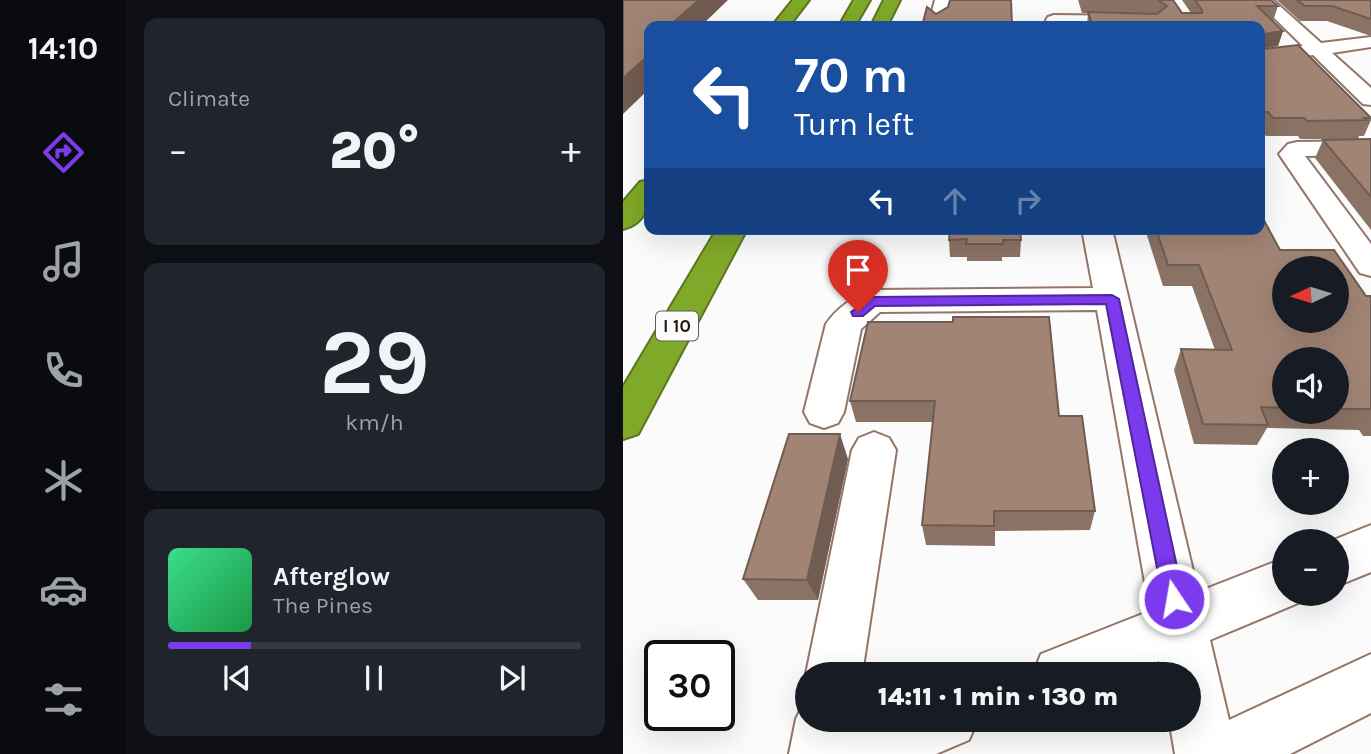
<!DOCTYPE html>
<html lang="en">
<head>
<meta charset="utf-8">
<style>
  :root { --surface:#171b24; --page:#20242c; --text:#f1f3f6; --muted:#9ea1a6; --line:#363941; --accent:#7c3aed }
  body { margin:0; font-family:Karla,sans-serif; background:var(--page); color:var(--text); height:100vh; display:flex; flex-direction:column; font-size:26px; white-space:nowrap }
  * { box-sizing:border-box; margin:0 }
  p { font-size:23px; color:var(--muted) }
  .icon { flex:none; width:38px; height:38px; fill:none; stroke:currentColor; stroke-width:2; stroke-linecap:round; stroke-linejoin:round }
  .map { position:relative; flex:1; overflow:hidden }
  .sheet { display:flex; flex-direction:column; gap:18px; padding:18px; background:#0d0f14; width:497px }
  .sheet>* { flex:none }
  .top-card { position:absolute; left:21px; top:21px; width:621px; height:214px; border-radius:14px; box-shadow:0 7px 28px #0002; background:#1a4fa0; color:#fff; overflow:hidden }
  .needle { width:46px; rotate:266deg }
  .fabs { position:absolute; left:649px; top:256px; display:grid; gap:14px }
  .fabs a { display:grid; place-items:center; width:77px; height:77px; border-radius:50%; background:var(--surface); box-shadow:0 7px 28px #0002; font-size:35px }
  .speed { position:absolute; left:21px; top:640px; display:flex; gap:14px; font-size:35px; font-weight:700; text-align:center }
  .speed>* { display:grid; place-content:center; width:91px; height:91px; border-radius:50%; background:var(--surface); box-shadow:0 7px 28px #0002; line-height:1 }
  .speed .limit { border:4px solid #111; border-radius:10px; background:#fff; color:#111 }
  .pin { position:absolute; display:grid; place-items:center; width:60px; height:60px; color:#fff; margin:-72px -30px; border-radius:50% 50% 50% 0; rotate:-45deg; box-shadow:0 0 7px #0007 }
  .pin .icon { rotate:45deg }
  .me { position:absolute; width:77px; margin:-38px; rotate:348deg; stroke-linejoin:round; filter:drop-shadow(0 0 5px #0008) }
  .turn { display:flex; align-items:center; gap:24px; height:147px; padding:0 35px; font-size:32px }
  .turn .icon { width:91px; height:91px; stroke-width:2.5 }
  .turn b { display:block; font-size:49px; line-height:60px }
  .lanes { display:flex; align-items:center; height:66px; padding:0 35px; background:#0003; justify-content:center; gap:35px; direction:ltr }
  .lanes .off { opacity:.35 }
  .big { font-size:52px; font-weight:800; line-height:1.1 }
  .sheet .card { flex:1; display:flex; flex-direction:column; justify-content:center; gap:10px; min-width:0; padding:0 24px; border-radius:14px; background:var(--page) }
  .sheet .dial { align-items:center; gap:0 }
  .dial b { font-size:91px; line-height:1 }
  .song { display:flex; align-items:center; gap:21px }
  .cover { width:84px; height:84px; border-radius:10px; background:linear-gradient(135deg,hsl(150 70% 55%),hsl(140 70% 35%)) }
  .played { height:7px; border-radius:4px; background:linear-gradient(90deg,var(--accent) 20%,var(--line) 20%) }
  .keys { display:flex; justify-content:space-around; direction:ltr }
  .heat { display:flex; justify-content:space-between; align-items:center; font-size:38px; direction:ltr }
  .trip { position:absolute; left:172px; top:662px; width:406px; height:70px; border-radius:35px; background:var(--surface); box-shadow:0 7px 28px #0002; font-weight:800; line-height:70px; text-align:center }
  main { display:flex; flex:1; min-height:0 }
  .dock { display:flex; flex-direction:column; width:126px; justify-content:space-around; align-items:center; background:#090b0e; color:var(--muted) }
  .dock .icon { width:49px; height:49px }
  .dock .selected { color:var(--accent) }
  .dock b { font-size:32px; color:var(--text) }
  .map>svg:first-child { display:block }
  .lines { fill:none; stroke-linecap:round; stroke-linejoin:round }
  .minor-casing { stroke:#947668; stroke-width:4 }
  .highway-casing { stroke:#5e751f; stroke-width:4 }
  .minor { fill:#fff; fill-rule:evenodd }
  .highway { fill:#7fa928; fill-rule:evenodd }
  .wall { fill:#8a7264; fill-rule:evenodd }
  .shaded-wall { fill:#715c51 }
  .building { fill:#a18474; stroke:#715c51; stroke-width:2; fill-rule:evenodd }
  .route { fill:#7c3aed; stroke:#51269a; stroke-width:2 }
  .labels { text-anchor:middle; stroke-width:5; stroke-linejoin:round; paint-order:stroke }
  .shield { fill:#fbfbfb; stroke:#625956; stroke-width:2 }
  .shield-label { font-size:18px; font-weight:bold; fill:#20140f }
</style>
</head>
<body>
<main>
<nav class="dock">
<b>14:10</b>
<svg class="icon selected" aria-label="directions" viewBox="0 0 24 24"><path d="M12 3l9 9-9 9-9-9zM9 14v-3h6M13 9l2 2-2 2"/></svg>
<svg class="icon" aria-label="music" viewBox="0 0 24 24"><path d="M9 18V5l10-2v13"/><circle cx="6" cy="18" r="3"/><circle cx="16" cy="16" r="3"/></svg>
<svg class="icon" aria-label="phone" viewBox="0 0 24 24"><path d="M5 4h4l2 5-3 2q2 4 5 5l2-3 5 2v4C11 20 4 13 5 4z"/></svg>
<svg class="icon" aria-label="climate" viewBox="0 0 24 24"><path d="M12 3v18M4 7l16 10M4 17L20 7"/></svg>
<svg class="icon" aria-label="car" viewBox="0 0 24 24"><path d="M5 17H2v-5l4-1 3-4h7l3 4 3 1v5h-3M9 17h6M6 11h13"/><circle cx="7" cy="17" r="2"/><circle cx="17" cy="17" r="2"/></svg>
<svg class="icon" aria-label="filters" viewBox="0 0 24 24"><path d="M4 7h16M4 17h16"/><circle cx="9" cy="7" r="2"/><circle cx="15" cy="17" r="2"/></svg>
</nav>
<section class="sheet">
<div class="card"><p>Climate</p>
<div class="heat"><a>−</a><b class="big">20°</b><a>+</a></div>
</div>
<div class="card dial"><b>29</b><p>km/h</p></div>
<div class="card">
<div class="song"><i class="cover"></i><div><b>Afterglow</b><p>The Pines</p></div></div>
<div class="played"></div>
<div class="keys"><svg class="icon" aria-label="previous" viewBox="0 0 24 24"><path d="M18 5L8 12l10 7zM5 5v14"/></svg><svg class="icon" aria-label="pause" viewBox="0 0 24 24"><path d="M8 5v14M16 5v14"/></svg><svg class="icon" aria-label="next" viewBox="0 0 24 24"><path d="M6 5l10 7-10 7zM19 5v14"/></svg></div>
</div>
</section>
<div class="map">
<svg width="748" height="754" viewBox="0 0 748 754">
  <rect width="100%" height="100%" fill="#fbfbfb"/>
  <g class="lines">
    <defs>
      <g id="minor">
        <polygon points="312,0 328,0 323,19 315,24 307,19"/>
        <polygon points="633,0 650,0 698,43 748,37 748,47 709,53 748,88 748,105 740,104 690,55 637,63 637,51 680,46"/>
        <polygon points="431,15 517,16 525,21 517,26 425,23 423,20 425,17"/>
        <polygon points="748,141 748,155 682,156 748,244 748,276 737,273 656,154 665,144 674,142"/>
        <path d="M459,229h30l86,363 87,-34v35h21l-3,8 -93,39 19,80 142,-66v59l-81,41h-115l-6,-35h19v-45h-27l-2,-13 -30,13h-96l8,-20 109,-43 -53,-301 -217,2 -19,17 -17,83 -6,11 -14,5 -14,-5 -6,-11 22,-88c10,-15 29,-29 46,-34l221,-2z"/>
        <polygon points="251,432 266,438 273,450 239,674 184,674 184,677 183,674 229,450 236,438"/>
        <polygon points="748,525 748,572 714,586 714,541 708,541"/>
        <polygon points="184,697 184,719 233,719 232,726 249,719 355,719 346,740 313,754 166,754 173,719"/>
      </g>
      <g id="highway">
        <polygon points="170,0 186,0 166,26 149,26"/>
        <polygon points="231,0 247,0 232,26 216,26"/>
        <polygon points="261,0 277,0 264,26 248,26"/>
        <path d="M26,180c1,21 -1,43 -26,49v-27l17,-20z"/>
        <polygon points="94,229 124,229 15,434 0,439 0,387"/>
      </g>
    </defs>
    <use href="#minor" class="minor-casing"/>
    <use href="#highway" class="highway-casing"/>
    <use href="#minor" class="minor"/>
    <use href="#highway" class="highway"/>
  </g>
  <g class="wall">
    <polygon points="455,0 550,0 559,13 568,13 559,0 648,0 655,6 650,21 649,21 660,31 655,46 640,48 748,117 748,120 741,136 736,136 735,139 677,139 675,136 643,136 639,130 637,130 637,26 464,26 465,13 459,13"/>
    <polygon points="654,0 748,0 748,36 704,21 677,21"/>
    <polygon points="748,139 748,230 692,158 700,140"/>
    <path d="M522,229h115l20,21 86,46h5v140h-8l-4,-6 -92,-2 -10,17 -63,-1 -20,-74 7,-21 34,1 -23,-64h-29zM662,359h52v52h-52z"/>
    <polygon points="326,240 398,240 397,257 379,257 379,261 344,261 344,257 327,257"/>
    <polygon points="245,322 436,416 472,511 467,530 372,531 372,546 303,545 299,525 310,422 233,422 227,401"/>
    <polygon points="225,459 195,600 135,600 120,579"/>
  </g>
  <g class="shaded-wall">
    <polygon points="76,0 105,0 78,26 46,26"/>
    <polygon points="660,31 655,46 637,49 640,34"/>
    <polygon points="26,55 26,89 0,114 0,78"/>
    <polygon points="217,434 225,459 195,600 184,580"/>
  </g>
  <g class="building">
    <polygon points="0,0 76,0 46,26 26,26 26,55 0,78"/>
    <polygon points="327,0 388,0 389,26 299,26 304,7 313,14 325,7"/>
    <polygon points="535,0 550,0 559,13 579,13 579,10 572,0 648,0 655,6 634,6 660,31 640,34 640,49 675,45 748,118 741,118 744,120 684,121 681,118 650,118 645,112 637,112 637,26 470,26 465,12 534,14 544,6"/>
    <polygon points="674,0 748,0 748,19 709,6 682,6"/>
    <polygon points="748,139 748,197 700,140"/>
    <path d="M637,213l20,37h54l32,46h5v113h-34v-50h-52v49l-24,-1 7,18 -65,-1 -22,-75 51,1 -33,-85h-31l-12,-36h104zM662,268h52v52h-52z"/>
    <polygon points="327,229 397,229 398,240 380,240 380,244 343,244 344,239 326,240"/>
    <polygon points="330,317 426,317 436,416 459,416 472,511 371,511 371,526 299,525 312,401 227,401 245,322 330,322"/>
    <polygon points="166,434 217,434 184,580 120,579"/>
  </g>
  <polygon class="route" points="489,295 496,299 561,599 558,606 551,610 543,606 540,599 483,304 252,306 240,316 230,316 228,312 248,297"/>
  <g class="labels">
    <rect class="shield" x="33" y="311.5" width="42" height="29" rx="5"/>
    <g class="shield-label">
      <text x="54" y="332">I 10</text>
    </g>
  </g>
</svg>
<div class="fabs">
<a><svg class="needle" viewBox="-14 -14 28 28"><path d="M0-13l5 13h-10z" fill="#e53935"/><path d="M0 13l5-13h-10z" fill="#9ea1a6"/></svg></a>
<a><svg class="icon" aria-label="sound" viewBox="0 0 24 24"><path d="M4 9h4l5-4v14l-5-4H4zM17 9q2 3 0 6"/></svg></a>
<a>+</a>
<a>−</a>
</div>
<div class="speed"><div class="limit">30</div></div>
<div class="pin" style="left:235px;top:312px;background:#d93025"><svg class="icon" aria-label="arrive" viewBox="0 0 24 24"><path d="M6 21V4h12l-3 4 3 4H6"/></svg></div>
<svg class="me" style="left:551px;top:599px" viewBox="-20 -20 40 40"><circle r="17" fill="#7c3aed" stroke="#fff" stroke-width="3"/><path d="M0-11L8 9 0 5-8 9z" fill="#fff"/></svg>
<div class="trip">14:11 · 1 min · 130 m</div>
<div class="top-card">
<div class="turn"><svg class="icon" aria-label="left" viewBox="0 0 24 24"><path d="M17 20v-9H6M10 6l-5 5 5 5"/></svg><div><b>70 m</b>Turn left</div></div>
<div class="lanes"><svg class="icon" aria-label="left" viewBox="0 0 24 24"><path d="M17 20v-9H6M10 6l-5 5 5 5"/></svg><svg class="icon off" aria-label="ahead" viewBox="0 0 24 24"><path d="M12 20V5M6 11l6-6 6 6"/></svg><svg class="icon off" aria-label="right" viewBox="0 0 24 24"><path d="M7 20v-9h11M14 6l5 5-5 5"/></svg></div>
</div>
</div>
</main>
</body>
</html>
